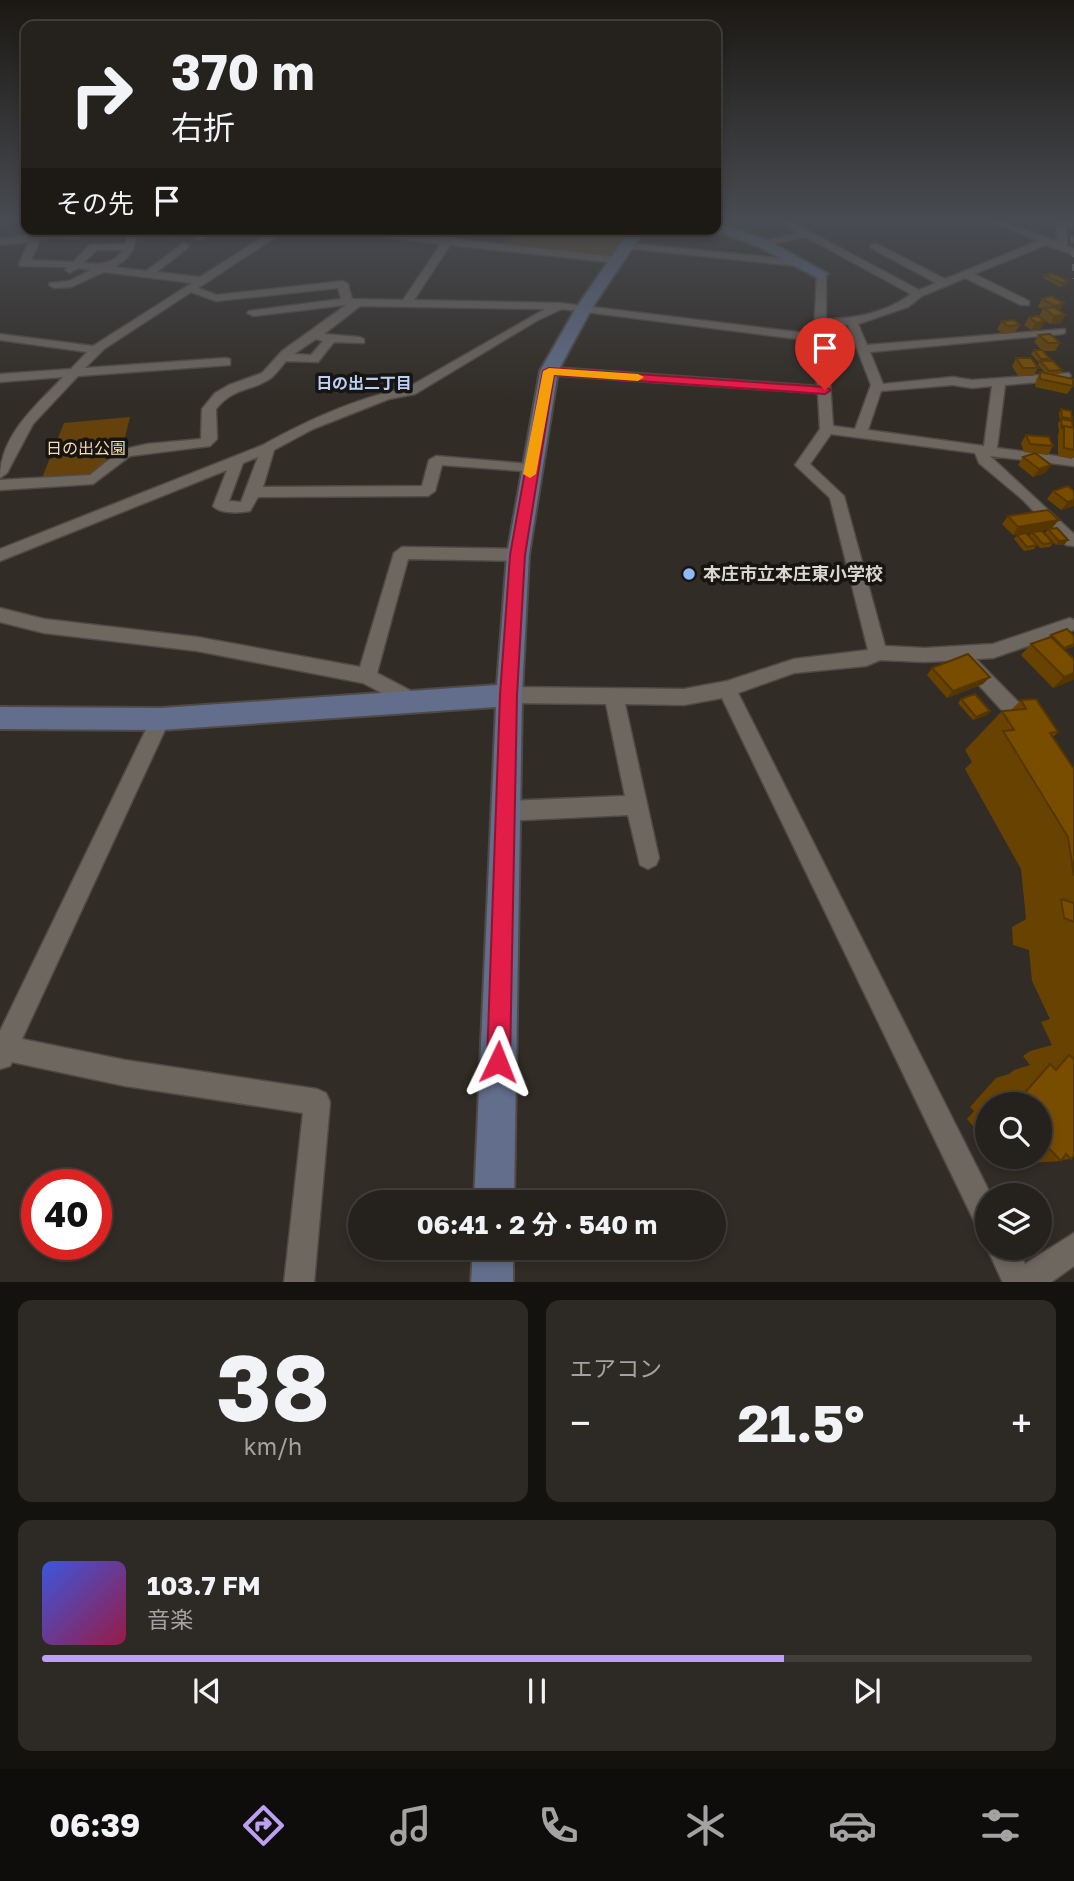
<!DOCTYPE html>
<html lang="ja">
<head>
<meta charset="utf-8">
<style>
  :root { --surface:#25211c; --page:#2d2925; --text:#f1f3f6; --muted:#a3a3a3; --line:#423e3b; --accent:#bca0f2 }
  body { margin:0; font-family:"Golos Text","Noto Sans JP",sans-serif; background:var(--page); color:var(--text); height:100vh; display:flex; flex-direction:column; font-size:26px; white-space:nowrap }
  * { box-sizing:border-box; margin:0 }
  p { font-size:23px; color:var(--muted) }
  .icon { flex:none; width:38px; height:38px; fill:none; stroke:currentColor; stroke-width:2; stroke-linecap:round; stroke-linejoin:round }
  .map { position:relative; height:1282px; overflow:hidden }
  .drawer { display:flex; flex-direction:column; gap:18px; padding:18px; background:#14120f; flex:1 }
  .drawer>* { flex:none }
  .guide { position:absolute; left:21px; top:21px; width:700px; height:214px; border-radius:14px; box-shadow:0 4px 10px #0003,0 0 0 2px var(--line); background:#25211c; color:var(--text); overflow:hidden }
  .tools { position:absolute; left:975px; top:1092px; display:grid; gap:14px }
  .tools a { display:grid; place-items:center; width:77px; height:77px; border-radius:50%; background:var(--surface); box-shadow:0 4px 10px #0003,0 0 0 2px var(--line); font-size:35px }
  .speed { position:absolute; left:21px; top:1169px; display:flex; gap:14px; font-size:35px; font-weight:700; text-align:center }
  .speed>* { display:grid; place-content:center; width:91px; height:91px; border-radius:50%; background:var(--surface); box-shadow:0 4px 10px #0003,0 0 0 2px var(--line); line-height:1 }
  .speed .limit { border:10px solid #d22; background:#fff; color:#111 }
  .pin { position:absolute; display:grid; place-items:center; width:60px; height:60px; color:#fff; margin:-72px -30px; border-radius:50% 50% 50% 0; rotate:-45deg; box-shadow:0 0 7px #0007 }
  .pin .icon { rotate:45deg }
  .me { position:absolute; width:77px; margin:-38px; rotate:2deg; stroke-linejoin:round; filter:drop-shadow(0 0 5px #0008) }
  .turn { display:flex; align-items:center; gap:24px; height:147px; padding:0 35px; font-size:32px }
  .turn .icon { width:91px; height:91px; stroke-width:2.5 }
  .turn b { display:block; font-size:49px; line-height:60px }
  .then { display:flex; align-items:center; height:66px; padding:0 35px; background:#0003; gap:14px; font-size:26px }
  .big { font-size:52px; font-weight:700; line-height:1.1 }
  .drawer .tile { flex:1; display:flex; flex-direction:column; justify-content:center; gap:10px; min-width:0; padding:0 24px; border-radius:14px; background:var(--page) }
  .drawer .dial { align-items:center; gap:0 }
  .dial b { font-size:91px; line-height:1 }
  .song { display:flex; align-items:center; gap:21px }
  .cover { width:84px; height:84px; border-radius:10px; background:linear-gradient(135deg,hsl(230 70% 55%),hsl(340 70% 35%)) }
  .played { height:7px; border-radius:4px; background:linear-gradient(90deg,var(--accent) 75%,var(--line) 75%) }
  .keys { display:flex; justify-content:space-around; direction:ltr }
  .heat { display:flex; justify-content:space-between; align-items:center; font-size:38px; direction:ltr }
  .drawer .tiles { flex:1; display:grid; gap:18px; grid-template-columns:1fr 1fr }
  .tile:last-child { grid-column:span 2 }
  .trip { position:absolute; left:348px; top:1190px; width:378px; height:70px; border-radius:35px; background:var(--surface); box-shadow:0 4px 10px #0003,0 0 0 2px var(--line); font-weight:700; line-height:70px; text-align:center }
  .menu { display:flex; height:112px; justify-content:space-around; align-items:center; background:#0f0d0b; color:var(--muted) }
  .menu .icon { width:49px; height:49px }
  .menu .active { color:var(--accent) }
  .menu b { font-size:32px; color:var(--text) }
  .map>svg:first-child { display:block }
  .green { fill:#65420b }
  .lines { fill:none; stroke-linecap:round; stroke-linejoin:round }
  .street-casing { stroke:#4f4a45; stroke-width:3 }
  .secondary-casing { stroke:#4f4a45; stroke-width:4 }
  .street { fill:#6e6760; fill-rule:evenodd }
  .secondary { fill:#626e8b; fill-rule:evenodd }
  .rail { stroke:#86827c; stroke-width:2.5; stroke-dasharray:7 7; stroke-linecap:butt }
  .wall { fill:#684200 }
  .shaded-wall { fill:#553600 }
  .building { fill:#794d00; stroke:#553600; stroke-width:2 }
  .route { fill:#e11d48; stroke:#92132f; stroke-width:2 }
  .slow { fill:#f59e0b }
  .poi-dot { fill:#92b7fd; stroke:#171512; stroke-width:2.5 }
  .labels { text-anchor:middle; stroke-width:7; stroke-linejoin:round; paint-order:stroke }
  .far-neighbourhood-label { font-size:16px; font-weight:bold; fill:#bbd0f8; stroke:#171512 }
  .far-park-label { font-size:16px; fill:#f9dab3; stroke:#171512 }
  .poi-label { font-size:18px; font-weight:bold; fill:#d9d6d1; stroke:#171512; text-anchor:start }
</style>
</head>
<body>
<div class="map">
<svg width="1074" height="1283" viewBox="0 0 1074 1283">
  <rect width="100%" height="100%" fill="#312c25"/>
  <g class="green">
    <polygon points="511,229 562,229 624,238 612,258 502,246"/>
    <polygon points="130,417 121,453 94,475 42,478 64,423"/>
  </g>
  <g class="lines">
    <defs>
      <g id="street">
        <path d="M780,222h12l127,68 17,-7 -65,-35v-4h6l68,35 93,-38 -45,-19h13l51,20 -1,-20h10l1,24 7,2v7l-28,-10 -72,29 55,27v4h-8l-56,-27 -43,18 -14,11 -50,17 9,21 198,-16v4l-4,1 -191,18 13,32 70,-7 19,3 97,-7 2,3 -6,4 -60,5 -8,63 74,10h3v8l-84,-10 84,78v12l-8,-1 -44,-46 -43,-36 -4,-10 -144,-19 -21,30 34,32 41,150 40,2 68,-4 77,-26 4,2v10l-81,28 -17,1 59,60 3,6 -3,6 -7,2 -7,-2 -57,-62 -3,-5 2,-4 -38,2 -45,-2 -14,6 -72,7 -56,20 253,502h-4v36l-10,-4 -255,-529 -38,7 -59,-1 34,154 -3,7 -8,4 -8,-4 -12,-50 -123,6 -7,-3 -3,-7 3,-7 7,-3 120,-5 -19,-92 -97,-1 -7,-3 -2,-5 2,-5 7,-3 175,2 43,-8 67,-22 74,-9 -38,-152 -35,-33 25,-36 -2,-36 -269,-18 -6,-4 6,-4 268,19 -3,-45 -252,-32 -24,11 -123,74 -26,5 -76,30 -39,21 -11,37 159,-1 7,-26 7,-4 94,8 7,5 -2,3 -93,-7 -7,26 -7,5 -170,1 -8,14c-10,2 -30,3 -37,-5l14,-36 -227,91v-12l263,-104c45,-25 93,-47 144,-57l138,-79 -185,-3 -36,28 36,3 4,2v4l-30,-1 -16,20 -32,-1c-4,5 -10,13 -15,17 -20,14 -36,8 -55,31l1,30 -7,7 -80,10 -37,28 -93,6v-10l90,-5 31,-25 26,-6 54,-5 1,-30 13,-16 14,-8 33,-12 20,-22 64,-46 -93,11 -6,-3 2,-2 92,-12 -3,-11 -122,13 -25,-9 -87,57 -19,19 141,-10 4,1v6l-152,11 -45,48 -26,49 -7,5c0,-43 36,-72 63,-101l-63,5v-8l71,-5 16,-17 -87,-12v-6l93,12 99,-63 -88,-11 -33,15 -17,1 -5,-3 1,-2 19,-2 22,-11 -13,-2 -8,5 -5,-3 2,-3 -47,-1 -1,-2 10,-22 -29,3v-6l51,-8 30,2v4l-3,1 -27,-1 -11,3 -9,20 42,2 17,-17 36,-1 3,-15h54l-11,8 -35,-4c-3,18 -7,25 -23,34l32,4 38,-28 5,3 -2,2 -30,24 43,5 76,-48h12l-90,59 19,7 126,-14 5,3 4,15 51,1 38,-56 -115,-15h34l85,9 6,-9h10l-7,10 163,18 5,3 -5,3 -167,-18 -36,55 146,3 254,31 3,-62 9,2v45c29,0 62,-7 85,-25l-105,-57 -45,9v-4l37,-9zM97,250h27c-11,14 -25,15 -41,13zM826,325h22l23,60 -16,44 -22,-3zM316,339l7,2 -12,14 -17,-1zM953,385l19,3 20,-2 -8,60 -116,-16 13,-39zM258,457l-17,45 -12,-1 14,-38z"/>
        <polygon points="204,229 215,229 203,239 197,239 197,235"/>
        <polygon points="627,243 806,261 811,264 806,267 624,248 624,244"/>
        <polygon points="402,547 518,549 526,555 518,561 408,559 377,673 421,696 423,702 421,708 414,710 363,683 197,651 44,633 0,622 0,608 44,619 197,637 360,667 394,553"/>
        <polygon points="161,711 168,713 170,719 22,1039 125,1060 317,1089 326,1093 330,1102 314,1283 284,1283 303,1113 125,1086 12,1062 10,1066 0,1069 0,1031 154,713"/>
        <polygon points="1074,1233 1074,1266 1050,1283 1003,1283 987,1248 1017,1248 1025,1264"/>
      </g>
      <g id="secondary">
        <polygon points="716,222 769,241 828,274 821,278 816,277 759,247 712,229 716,229"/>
        <polygon points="631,229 645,229 592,308 558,371 529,555 522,695 514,1202 474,1202 496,707 161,730 0,729 0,707 161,708 497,685 507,555 540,371 576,308"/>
        <polygon points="473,1248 513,1248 513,1283 471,1283"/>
      </g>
    </defs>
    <use href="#street" class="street-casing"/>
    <use href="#secondary" class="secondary-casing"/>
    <use href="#street" class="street"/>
    <use href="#secondary" class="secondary"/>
    <polyline class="rail" points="1071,222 1074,279"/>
  </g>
  <g class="wall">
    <polygon points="1045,275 1066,285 1060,287 1043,278"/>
    <polygon points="1051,296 1060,310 1065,315 1061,323 1050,324 1039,316 1043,309 1038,307 1042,299"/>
    <polygon points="1038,316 1041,329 1031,330 1024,325 1029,317"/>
    <polygon points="1002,321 1020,325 1015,332 1003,334 997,329"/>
    <polygon points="1039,335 1060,343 1055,351 1043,351 1034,342"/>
    <polygon points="1034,350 1050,359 1049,361 1062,370 1060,374 1053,375 1073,386 1067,394 1035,387 1036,380 1040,372 1045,373 1038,365 1039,363 1031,354"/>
    <polygon points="1016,358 1038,368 1033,376 1018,376 1012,366"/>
    <polygon points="1061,409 1072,419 1071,421 1073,428 1074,428 1074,456 1072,459 1058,456 1058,434 1059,432 1058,423 1060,421 1059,413"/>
    <polygon points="1026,435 1053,446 1048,455 1024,452 1021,443"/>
    <polygon points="1023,457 1051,465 1045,473 1033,477 1018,465"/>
    <polygon points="1053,491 1074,506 1061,510 1047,499"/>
    <polygon points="1008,516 1052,528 1065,544 1056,545 1045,533 1048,529 1017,535 1037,545 1034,549 1024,551 1014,539 1017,535 1013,535 1002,524"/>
    <polygon points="1032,532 1053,543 1050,547 1040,548 1029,536"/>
    <polygon points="1067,629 1064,650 1073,680 1053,688 1021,655 1031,644 1047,638 1051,635"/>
    <polygon points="932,668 983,684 947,698 927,675"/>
    <polygon points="961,699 990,711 987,715 973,720 958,703"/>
    <polygon points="1021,700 1058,732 1053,737 1074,769 1074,1155 1071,1159 1061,1160 1061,1161 1002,1165 995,1157 1040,1157 1040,1104 987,1104 987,1142 967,1119 974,1111 970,1107 996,1078 1009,1074 1014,1070 1030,1065 1023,1056 1030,1051 1052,1045 1041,1022 1050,1019 1032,981 1029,950 1013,945 1012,927 1026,919 1021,869 965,769 972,762 965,750 1002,711 1011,710"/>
  </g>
  <g class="shaded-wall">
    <polygon points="1012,222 1019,222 1010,225"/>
    <polygon points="1069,281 1066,285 1060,287 1062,283"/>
    <polygon points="1064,303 1059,311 1051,314 1055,306"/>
    <polygon points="1065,315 1061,323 1050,324 1054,316"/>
    <polygon points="1045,321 1041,329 1031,330 1036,323"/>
    <polygon points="1051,465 1045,473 1033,477 1039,469"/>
    <polygon points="1074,500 1074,506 1061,510 1068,502"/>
    <polygon points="1059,520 1052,528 1013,535 1018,527"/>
    <polygon points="1068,540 1065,544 1056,545 1059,541"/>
    <polygon points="1074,644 1074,647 1060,651 1064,648"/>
    <polygon points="1074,673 1074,679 1073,680 1053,688 1064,677"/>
    <polygon points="990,677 983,684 947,698 953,691"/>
    <polygon points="990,711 987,715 973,720 976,717"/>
  </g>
  <g class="building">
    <polygon points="1051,273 1069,281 1062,283 1045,275"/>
    <polygon points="1051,296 1064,303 1055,306 1042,299"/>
    <polygon points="1054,307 1065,315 1054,316 1044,308"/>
    <polygon points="1038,316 1045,321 1036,323 1029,317"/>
    <polygon points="1014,320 1020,325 1007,326 1002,321"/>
    <polygon points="1050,334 1060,343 1048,343 1039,335"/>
    <polygon points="1034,350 1042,350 1050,359 1041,359"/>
    <polygon points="1016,358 1031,358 1038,368 1023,368"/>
    <polygon points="1040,361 1053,361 1062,370 1049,371"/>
    <polygon points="1040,372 1073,379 1073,386 1040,379"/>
    <polygon points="1061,409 1071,411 1072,419 1062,417"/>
    <polygon points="1061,419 1072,421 1073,428 1064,426 1062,428"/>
    <polygon points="1064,426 1074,428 1074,450 1064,448"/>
    <polygon points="1026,435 1049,437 1053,446 1030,444"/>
    <polygon points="1035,453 1051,465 1039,469 1023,457"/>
    <polygon points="1068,486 1074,491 1074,500 1068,502 1053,491"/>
    <polygon points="1048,510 1059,520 1018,527 1008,516"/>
    <polygon points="1057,528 1068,540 1059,541 1048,529"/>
    <polygon points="1042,531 1053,543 1043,544 1032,532"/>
    <polygon points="1026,533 1037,545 1027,547 1017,535"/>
    <polygon points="1067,629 1074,636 1074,644 1064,648 1051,635"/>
    <polygon points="1051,637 1074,659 1074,673 1064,677 1031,644"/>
    <polygon points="968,654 990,677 953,691 932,668"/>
    <polygon points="975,694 990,711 976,717 961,699"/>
    <polygon points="1036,699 1058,732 1050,733 1074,769 1074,876 1068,837 1003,731 1014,730 1002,711 1026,709 1021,700"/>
    <polygon points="1061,899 1074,903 1074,922 1064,918"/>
    <polygon points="1069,1055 1074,1059 1074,1155 1071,1159 1066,1154 1061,1161 1043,1142 1046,1139 1040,1132 1040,1104 1024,1104 1027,1101 1022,1096 1050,1064 1056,1070"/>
  </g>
  <linearGradient id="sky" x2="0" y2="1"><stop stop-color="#1b1814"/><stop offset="0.55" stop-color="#484b51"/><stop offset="1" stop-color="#484b51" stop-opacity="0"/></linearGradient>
  <rect width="1074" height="401" fill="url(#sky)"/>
  <polygon class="route" points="549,368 825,387 831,390 825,394 554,375 525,555 517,695 510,1062 506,1071 498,1074 490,1071 487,1062 500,695 510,555 543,371"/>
  <polygon class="slow" points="549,368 638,374 644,377 638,381 554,375 536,474 530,478 523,474 543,371"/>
  <circle class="poi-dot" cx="689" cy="574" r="7"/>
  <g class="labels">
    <g class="far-neighbourhood-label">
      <text x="364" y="389">日の出二丁目</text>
    </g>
    <g class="far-park-label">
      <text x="86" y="454">日の出公園</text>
    </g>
    <g class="poi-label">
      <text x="703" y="580">本庄市立本庄東小学校</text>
    </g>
  </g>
</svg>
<div class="tools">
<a><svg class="icon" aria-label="search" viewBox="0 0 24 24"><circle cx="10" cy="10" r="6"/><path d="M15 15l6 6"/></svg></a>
<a><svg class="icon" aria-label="layers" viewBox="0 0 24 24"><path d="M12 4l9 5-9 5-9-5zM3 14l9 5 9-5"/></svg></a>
</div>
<div class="speed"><div class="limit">40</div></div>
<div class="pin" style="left:825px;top:390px;background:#d93025"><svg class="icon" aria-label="arrive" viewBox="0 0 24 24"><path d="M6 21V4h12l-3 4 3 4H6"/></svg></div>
<svg class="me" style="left:498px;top:1062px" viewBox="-20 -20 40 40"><path d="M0-17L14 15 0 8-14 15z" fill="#e11d48" stroke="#fff" stroke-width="4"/></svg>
<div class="trip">06:41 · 2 分 · 540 m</div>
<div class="guide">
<div class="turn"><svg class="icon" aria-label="right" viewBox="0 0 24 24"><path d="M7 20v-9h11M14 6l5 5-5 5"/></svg><div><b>370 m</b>右折</div></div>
<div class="then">その先<svg class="icon" aria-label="arrive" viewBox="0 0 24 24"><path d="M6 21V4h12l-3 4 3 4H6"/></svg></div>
</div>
</div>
<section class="drawer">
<div class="tiles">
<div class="tile dial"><b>38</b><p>km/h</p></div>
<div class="tile"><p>エアコン</p>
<div class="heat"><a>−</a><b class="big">21.5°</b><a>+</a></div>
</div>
<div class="tile">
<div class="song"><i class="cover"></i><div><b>103.7 FM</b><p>音楽</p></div></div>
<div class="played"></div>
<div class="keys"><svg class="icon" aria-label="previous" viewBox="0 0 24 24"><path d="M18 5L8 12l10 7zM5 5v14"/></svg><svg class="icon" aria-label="pause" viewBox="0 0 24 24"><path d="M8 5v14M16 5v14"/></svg><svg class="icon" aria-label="next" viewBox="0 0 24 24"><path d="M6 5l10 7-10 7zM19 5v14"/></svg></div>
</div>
</div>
</section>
<nav class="menu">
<b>06:39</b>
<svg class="icon active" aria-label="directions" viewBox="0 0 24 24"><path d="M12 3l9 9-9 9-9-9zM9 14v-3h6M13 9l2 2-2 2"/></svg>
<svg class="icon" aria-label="music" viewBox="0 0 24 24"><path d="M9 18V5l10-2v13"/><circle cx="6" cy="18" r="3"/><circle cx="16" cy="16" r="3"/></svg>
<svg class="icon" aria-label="phone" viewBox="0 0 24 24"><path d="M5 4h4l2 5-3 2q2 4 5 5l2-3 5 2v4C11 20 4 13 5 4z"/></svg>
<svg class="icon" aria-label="climate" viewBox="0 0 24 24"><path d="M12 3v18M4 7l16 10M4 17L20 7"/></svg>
<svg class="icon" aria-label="car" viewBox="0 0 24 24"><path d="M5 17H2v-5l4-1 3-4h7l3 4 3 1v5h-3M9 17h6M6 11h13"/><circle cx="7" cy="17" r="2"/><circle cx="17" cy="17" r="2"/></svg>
<svg class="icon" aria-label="filters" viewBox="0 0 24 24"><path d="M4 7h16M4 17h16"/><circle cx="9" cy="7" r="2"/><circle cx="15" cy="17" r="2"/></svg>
</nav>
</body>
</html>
